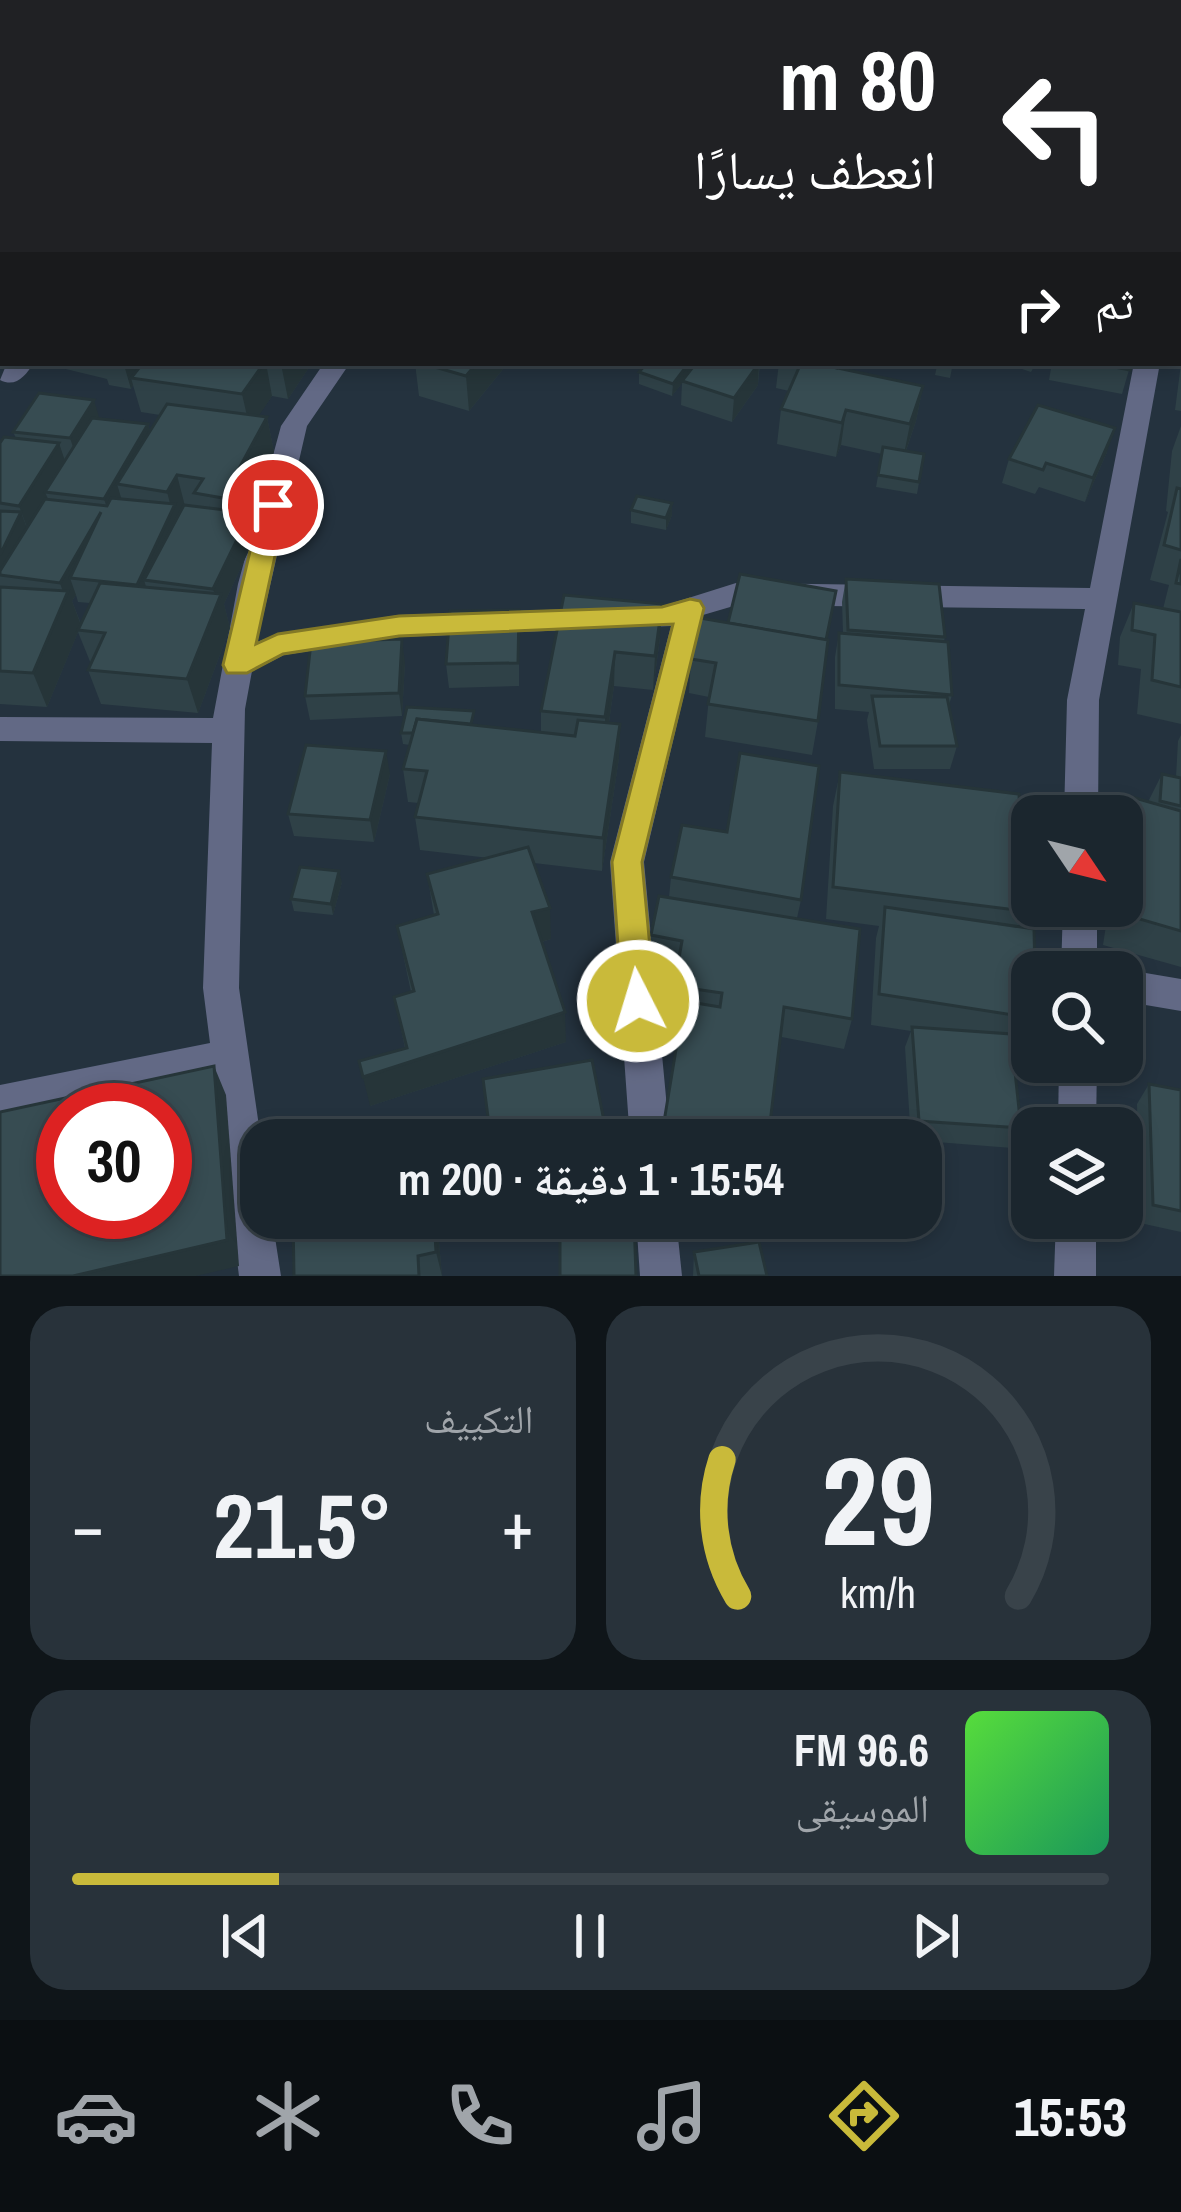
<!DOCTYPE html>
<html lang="ar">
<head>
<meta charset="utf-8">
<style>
  :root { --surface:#1b262e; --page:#28323a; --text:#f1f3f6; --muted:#a0a5aa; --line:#39434a; --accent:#c9ba3a }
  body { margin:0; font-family:"Archivo Narrow","Noto Naskh Arabic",sans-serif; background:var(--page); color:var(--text); direction:rtl; height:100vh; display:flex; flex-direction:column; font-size:45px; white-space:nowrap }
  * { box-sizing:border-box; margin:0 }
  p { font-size:39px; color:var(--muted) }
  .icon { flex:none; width:66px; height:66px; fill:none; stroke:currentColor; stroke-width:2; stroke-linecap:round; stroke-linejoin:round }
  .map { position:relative; height:1276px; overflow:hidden; direction:ltr }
  .panel { display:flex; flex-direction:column; gap:30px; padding:30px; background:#0f1519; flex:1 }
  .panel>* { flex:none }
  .banner { position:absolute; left:0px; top:0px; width:1182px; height:366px; box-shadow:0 6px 18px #0003,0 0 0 3px var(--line); direction:rtl; background:#202124; color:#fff; overflow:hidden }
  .needle { width:78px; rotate:125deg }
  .tools { position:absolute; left:1011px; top:795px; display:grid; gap:24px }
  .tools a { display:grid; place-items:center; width:132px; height:132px; border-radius:24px; background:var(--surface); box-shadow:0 6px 18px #0003,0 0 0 3px var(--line); font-size:60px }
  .speed { position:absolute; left:36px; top:1083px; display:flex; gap:24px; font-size:60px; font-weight:700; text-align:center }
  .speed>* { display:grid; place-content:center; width:156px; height:156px; border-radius:50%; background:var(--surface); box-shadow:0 6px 18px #0003,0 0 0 3px var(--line); line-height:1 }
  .speed .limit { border:18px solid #d22; background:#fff; color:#111 }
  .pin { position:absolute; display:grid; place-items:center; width:102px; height:102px; color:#fff; margin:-51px; border:6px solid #fff; border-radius:50%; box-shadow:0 3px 12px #0007 }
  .me { position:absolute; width:132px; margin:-66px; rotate:355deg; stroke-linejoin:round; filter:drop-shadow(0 0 9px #0008) }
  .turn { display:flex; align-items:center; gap:42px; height:252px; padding:0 48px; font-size:54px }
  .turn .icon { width:156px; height:156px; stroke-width:2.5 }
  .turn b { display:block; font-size:84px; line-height:102px }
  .then { display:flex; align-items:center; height:114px; padding:0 48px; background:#0003; gap:24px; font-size:45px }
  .big { font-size:90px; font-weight:700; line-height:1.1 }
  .panel .card { flex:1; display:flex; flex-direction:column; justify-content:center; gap:18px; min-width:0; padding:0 42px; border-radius:36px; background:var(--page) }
  .panel .dial { align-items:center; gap:0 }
  .dial svg { height:312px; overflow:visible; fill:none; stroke:var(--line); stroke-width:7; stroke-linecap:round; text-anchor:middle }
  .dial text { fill:var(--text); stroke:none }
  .song { display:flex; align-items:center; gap:36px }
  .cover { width:144px; height:144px; border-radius:18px; background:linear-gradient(135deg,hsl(110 70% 55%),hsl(150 70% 35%)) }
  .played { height:12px; border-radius:6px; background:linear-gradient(90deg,var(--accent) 20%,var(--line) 20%) }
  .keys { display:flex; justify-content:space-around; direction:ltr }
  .heat { display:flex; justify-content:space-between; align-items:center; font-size:66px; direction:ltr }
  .panel .tiles { flex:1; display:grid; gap:30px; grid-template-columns:1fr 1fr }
  .card:last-child { grid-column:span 2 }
  .trip { position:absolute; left:240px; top:1119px; width:702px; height:120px; border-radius:36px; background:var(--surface); box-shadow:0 6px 18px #0003,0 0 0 3px var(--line); font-weight:700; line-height:120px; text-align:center; direction:rtl }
  .menu { display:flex; height:192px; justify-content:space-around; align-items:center; background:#0b0f12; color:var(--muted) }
  .menu .icon { width:84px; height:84px }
  .menu .active { color:var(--accent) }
  .menu b { font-size:54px; color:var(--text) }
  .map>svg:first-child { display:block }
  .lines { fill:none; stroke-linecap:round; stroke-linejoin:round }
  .minor { fill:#626985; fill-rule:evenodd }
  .wall { fill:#2f4147; fill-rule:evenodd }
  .shaded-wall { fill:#263539 }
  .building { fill:#374c52; stroke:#263539; stroke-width:3; fill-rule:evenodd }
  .route { fill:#c9ba3a; stroke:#837926; stroke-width:3 }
</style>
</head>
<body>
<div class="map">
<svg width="1181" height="1276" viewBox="0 0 1181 1276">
  <rect width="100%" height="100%" fill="#24323e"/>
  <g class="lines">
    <g class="minor">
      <polygon points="263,0 294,0 296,3 265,3"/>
      <polygon points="703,0 721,0 722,3 704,3"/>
      <polygon points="3,10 3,24 0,25 0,11"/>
      <polygon points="1179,29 1181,30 1181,42 1179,41"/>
      <rect x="1179" y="151" width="2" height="12"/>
      <path d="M7,363h27c-9,13 -18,25 -34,17z"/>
      <polygon points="324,363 350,363 307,426 257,642 278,634 399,615 663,606 736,583 1090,588 1134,363 1160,363 1099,700 1098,816 1064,816 1067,700 1085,609 737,605 703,615 644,862 670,1140 630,1140 610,862 671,626 399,637 284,655 252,671 245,709 239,988 261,1140 261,1218 272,1218 281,1276 239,1276 214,1077 0,1121 0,1085 210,1043 203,988 212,743 0,741 0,717 213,718 238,584 281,426"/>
      <polygon points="1063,906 1097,906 1097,972 1061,972"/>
      <polygon points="1122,969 1181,979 1181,1011 1122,1001 1122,972 1113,972"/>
      <polygon points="1059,1062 1097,1062 1096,1128 1058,1128"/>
      <polygon points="636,1218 676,1218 682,1276 640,1276"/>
      <polygon points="1056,1218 1096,1218 1096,1276 1054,1276"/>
    </g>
  </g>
  <g class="wall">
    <polygon points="56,0 204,0 202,3 56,3"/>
    <polygon points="310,0 404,0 400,3 338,3 337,0 334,3 323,3"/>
    <polygon points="430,0 540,0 537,3 426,3"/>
    <rect x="872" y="0" width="57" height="3"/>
    <polygon points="1034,0 1122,0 1121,3 1040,3 1040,2"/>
    <polygon points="1132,0 1178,0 1177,3 1131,3"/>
    <polygon points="1181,331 1181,359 1179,358 1179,337"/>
    <path d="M41,363h271l-24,36 -16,-3 -14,20 9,1 7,35 -32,60 8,1 5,24 -31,67 6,24 -32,85 -97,-9 -13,-34 3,-6 -13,-32 -31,75 -47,-3v-261l16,-5 -3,-6 87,-13 48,5 2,7 10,-16 -19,-3 -8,-27 -2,4 -22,-4 -2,-6zM76,595l2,7 12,1 -9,21 -9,-23z"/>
    <polygon points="415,363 508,363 469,411 419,396"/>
    <polygon points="647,363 760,363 758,385 732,422 681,405 682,383 672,396 639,384 639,372"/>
    <polygon points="779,363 872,363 870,369 841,364 840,369 923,386 916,421 906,451 924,454 917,494 876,487 882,454 841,445 836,457 777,444 781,409 789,391 776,388"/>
    <polygon points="919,363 953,363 950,378 935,375 937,366"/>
    <polygon points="1004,363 1036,363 1031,372"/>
    <polygon points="1052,363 1131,363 1122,394 1049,380"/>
    <polygon points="1181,364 1181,411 1175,410"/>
    <polygon points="1181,426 1181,724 1137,714 1141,669 1118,665 1120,637 1134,603 1163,609 1169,585 1150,580 1168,512 1166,511 1172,451"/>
    <polygon points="1107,452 1085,502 1039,487 1035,494 1002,483 1009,459"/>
    <polygon points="672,503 672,515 666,530 631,523 631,510"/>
    <polygon points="846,579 945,637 944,641 952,695 949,705 957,746 950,769 874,769 867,720 869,712 835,709 835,657 839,633 843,633 842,602"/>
    <polygon points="564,595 660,638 653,690 614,686 609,723 620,724 619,758 602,871 534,863 551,939 542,942 566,1042 370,1106 405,1048 394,997 411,992 397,926 434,915 427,874 489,858 420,850 415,817 419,803 408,802 403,769 410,745 403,744 401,733 474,725 541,732 541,711"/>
    <polygon points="519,610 519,686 449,688 446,664"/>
    <polygon points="826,640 818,721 812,755 705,737 709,697 689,693 691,659"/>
    <polygon points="405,663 402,716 310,720 305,696"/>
    <polygon points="1181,735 1181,967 1103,945 1109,906 1122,906 1122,827 1135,798 1148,802 1162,774 1176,777 1178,741"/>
    <polygon points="840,772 1024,911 1018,927 1032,972 1032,1026 1022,1048 1012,1047 1021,1128 1012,1148 911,1140 905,1047 911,1031 871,1025 876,938 879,926 826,919 833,806"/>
    <polygon points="390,774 374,842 294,836 288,814"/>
    <polygon points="671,877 801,900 797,918 852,1019 844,1049 672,1016 677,971 649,967 651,935 669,897"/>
    <polygon points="342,882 333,915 294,911 291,899"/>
    <polygon points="1149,1084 1181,1090 1181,1232 1140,1223 1137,1104"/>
    <polygon points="605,1126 605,1140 490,1140"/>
    <polygon points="437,1218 442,1276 294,1276"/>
    <polygon points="817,1218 870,1218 871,1223 865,1241 820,1242"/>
    <polygon points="694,1252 767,1276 693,1276"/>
  </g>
  <g class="shaded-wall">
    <polygon points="173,0 204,0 202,3 171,3"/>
    <polygon points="383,0 404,0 400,3 383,3"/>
    <polygon points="512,0 540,0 537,3 509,3"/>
    <polygon points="789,0 805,0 804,3 786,3"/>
    <polygon points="847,0 868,0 865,3 845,3"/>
    <polygon points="3,273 3,337 0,341 0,277"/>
    <polygon points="126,363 150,363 131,378 133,385 131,389 124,365"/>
    <polygon points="264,363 266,363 272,396 250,429 242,394"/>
    <polygon points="282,363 312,363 288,399 281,364"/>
    <polygon points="477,363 508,363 469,411 466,376"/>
    <polygon points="689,363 692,363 691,372 672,396 673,384"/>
    <polygon points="759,363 758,385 732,422 734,398"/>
    <polygon points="923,386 916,421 903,459 910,424"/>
    <polygon points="94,400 101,424 78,462 70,438"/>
    <polygon points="846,410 841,445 836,457 842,423"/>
    <polygon points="267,417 274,452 231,532 223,498"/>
    <polygon points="148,424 155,448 117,484 123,504 112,523 104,499"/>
    <polygon points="1115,428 1107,452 1085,502 1093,478"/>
    <polygon points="59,443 67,467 45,492 48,499 28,530 19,506"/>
    <polygon points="177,475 186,510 144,580 150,599 145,608 137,585 172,511 167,492"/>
    <polygon points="672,503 672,515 666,530 666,518"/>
    <polygon points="21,512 30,536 0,575 0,555"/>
    <polygon points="101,512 70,578 76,595 72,601 81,625 47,707 33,673 65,598 60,583"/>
    <polygon points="250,513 255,537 224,604 230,628 198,713 187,679 217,603 213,589"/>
    <polygon points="662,604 660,638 653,690 655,656"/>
    <polygon points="402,639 405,663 402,716 399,693"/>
    <polygon points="615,652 614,686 605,751 605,717"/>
    <polygon points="620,724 619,758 602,871 603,838"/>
    <polygon points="386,751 390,774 374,842 370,820"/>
    <polygon points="339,871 342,882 333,915 331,904"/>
    <polygon points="550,908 551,939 534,944 532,912"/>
    <polygon points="565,1012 566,1042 370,1106 363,1077"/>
    <polygon points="214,1066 226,1095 239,1266 196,1276 73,1276"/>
    <polygon points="434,1218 437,1218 442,1276 436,1252"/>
  </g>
  <g class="building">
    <polygon points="104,0 173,0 171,3"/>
    <polygon points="430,0 442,0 452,3 426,3"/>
    <polygon points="541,0 595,0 593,3 539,3"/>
    <polygon points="733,0 789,0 786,3 745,3"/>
    <polygon points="809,0 829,0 840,3 806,3"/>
    <polygon points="942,0 1017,0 1028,3 939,3"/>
    <polygon points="1042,0 1073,0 1090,3 1040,3"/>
    <rect x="0" y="110" width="3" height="100"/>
    <polygon points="0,218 3,218 3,273 0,277"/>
    <polygon points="143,363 264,363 242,394 131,378"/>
    <polygon points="421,363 477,363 466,376"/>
    <polygon points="647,363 689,363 673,384 639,372"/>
    <polygon points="696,363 759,363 734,398 682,381"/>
    <polygon points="779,363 801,363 799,368"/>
    <polygon points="801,363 814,363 923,386 910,424 846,410 842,423 781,409"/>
    <polygon points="814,363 839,363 837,368"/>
    <polygon points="1093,363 1131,363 1130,370"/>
    <polygon points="39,393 94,400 70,438 13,432"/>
    <polygon points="167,404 267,417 223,498 194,493 203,479 177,475 167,492 117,484"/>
    <polygon points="1038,405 1115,428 1093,478 1046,463 1043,470 1009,459"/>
    <polygon points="92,418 148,424 104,499 45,492"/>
    <polygon points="4,437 59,443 19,506 0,503 0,443"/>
    <polygon points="883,447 924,454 919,482 878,475"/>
    <polygon points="1177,488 1181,489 1181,550 1164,545"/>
    <polygon points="637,496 672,503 666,518 631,510"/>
    <polygon points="111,498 175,504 137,585 70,578 101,512 60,583 0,575 0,571 45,499 107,506"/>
    <polygon points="184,505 250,513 213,589 144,580"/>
    <polygon points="0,511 21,512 0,555"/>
    <polygon points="1181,559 1181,584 1176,583"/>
    <polygon points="740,574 836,591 826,640 728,623"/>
    <polygon points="846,579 939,584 945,637 848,630"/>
    <polygon points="100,583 221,594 187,679 88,670 105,633 78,630"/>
    <polygon points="0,587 68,591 33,673 0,671"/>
    <polygon points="564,595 662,604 655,656 615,652 605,717 541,711"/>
    <polygon points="1134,603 1181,612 1181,687 1152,680 1155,635 1132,630"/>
    <polygon points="519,610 518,663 446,664 450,611"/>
    <polygon points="700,618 828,640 818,721 708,704 716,663 691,659"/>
    <polygon points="839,633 948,642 952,695 839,685"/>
    <polygon points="402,639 399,693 305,696 311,642"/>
    <polygon points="872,696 947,697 957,746 880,746"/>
    <polygon points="407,707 474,711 471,724 417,719 413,733 401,733"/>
    <polygon points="417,719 575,736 578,720 620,724 603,838 415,817 427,771 403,769"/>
    <polygon points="306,745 386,751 370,820 288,814"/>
    <polygon points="740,753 819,766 801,900 671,877 682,825 727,832"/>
    <polygon points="840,772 1019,794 1024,911 833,887"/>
    <polygon points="1162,774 1181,778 1181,806 1160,801"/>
    <polygon points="1135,798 1181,811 1181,931 1119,913 1120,906 1122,906 1122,891"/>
    <polygon points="528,847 550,908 532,912 565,1012 363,1077 359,1061 407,1048 394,997 414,991 397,926 438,914 427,874"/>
    <polygon points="300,867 339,871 331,904 291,899"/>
    <polygon points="659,896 860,929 852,1019 784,1007 768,1140 661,1140 684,1001 720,1007 722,993 674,986 682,941 651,935"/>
    <polygon points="885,907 1034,929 1035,972 1032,972 1032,1018 879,994"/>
    <polygon points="912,1027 1011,1034 1021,1128 919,1121"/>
    <polygon points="592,1060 605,1126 526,1140 491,1140 483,1079"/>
    <path d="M214,1066l13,174 -154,36h-73v-164zM63,1110h102v102h-102z"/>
    <polygon points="1149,1084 1181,1090 1181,1211 1153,1205"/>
    <polygon points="293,1218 434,1218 436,1252 418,1256 419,1276 294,1276"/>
    <polygon points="560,1218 634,1218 636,1276 560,1276"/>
    <polygon points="825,1218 870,1218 871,1223 826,1224"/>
    <polygon points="759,1242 767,1276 699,1276 694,1252"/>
  </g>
  <polygon class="route" points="273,496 286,505 256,644 278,634 399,616 662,607 690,599 700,601 704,608 642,862 655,1001 650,1011 638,1016 627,1011 622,1001 612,862 673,624 399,636 283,654 247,673 227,673 223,665 261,505"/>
</svg>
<div class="tools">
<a><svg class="needle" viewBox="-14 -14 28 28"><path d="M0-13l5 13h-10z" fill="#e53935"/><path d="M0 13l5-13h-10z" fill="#a0a5aa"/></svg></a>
<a><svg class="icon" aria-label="search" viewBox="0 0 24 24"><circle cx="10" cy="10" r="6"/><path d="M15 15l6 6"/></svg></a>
<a><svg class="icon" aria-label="layers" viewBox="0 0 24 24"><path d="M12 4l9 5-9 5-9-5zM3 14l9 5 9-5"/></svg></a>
</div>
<div class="speed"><div class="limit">30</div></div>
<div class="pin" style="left:273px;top:505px;background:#d93025"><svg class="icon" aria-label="arrive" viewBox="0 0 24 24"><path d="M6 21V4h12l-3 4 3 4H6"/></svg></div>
<svg class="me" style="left:638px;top:1001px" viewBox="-20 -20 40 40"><circle r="17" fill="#c9ba3a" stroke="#fff" stroke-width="3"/><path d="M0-11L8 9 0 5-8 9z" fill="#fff"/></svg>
<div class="trip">15:54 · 1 دقيقة · 200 m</div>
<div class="banner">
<div class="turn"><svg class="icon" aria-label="left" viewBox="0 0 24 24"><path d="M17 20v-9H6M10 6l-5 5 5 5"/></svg><div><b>80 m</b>انعطف يسارًا</div></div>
<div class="then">ثم<svg class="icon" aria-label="right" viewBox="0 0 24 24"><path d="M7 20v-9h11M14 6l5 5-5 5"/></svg></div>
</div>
</div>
<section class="panel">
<div class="tiles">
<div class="card dial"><svg viewBox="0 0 100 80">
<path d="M14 69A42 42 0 1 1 86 69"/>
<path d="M14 69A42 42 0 0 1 10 34" stroke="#c9ba3a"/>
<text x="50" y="56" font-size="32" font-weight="700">29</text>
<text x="50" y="72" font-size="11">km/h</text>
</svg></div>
<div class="card"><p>التكييف</p>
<div class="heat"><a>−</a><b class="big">21.5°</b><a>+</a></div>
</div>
<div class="card">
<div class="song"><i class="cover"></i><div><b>96.6 FM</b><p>الموسيقى</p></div></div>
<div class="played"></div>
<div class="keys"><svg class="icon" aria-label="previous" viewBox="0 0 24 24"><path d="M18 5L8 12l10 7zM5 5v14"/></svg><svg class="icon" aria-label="pause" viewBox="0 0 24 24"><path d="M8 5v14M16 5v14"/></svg><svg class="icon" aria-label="next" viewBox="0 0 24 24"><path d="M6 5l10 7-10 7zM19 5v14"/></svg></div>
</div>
</div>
</section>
<nav class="menu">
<b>15:53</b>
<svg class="icon active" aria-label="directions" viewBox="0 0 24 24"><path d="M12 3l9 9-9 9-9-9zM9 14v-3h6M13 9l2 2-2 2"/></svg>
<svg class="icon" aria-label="music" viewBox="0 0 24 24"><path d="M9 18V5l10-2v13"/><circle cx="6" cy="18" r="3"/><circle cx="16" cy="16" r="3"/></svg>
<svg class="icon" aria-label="phone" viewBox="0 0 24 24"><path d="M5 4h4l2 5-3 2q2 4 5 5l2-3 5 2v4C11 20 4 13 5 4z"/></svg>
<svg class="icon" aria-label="climate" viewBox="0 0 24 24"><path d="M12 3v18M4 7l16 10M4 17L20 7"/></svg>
<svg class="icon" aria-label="car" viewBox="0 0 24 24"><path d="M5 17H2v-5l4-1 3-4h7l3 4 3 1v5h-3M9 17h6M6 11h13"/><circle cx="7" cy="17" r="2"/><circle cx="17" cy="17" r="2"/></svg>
</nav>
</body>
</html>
